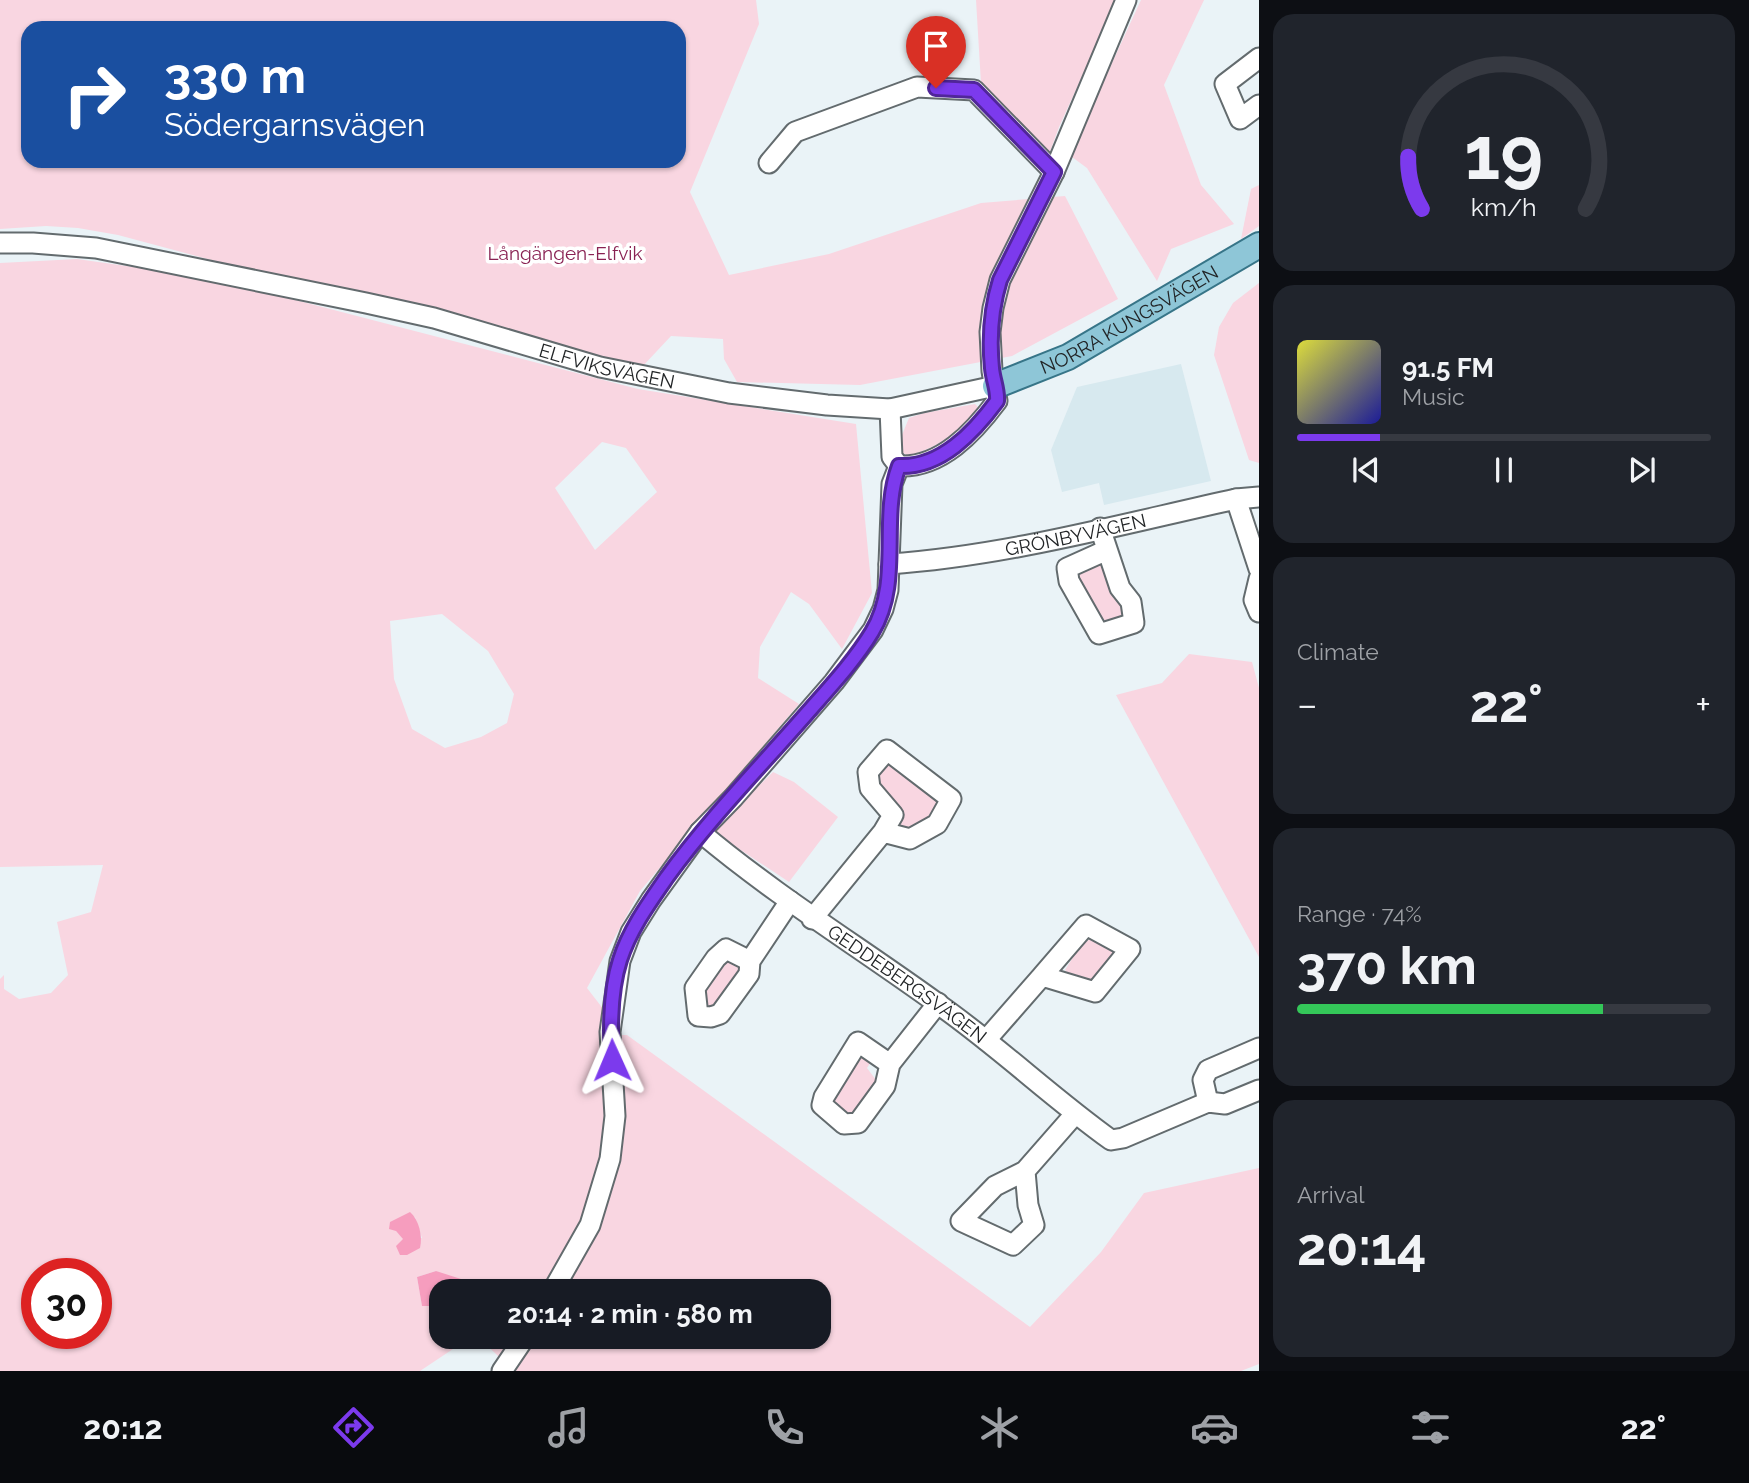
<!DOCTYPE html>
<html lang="en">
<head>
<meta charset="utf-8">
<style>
  :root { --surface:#171b24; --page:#20242c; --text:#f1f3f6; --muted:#9ea1a6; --line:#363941; --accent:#7c3aed }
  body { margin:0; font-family:Raleway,sans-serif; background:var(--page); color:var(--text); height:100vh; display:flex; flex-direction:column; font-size:26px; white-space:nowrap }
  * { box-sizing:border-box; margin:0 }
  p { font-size:23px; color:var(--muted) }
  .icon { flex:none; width:38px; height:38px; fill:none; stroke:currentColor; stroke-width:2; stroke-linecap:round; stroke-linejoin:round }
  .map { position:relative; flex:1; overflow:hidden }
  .drawer { display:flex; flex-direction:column; gap:14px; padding:14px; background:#0d0f14; width:490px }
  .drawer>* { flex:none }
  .hud { position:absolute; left:21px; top:21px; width:665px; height:147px; border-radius:21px; box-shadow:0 2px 5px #0004; background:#1a4fa0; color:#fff; overflow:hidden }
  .speed { position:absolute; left:21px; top:1258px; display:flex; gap:14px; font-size:35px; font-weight:700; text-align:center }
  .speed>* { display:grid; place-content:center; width:91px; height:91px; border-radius:50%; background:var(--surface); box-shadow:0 2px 5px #0004; line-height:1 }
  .speed .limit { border:10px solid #d22; background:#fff; color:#111 }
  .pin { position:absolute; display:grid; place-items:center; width:60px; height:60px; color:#fff; margin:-72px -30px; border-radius:50% 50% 50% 0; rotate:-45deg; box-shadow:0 0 7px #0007 }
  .pin .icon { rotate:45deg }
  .me { position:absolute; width:77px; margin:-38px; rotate:359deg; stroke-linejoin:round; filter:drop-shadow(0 0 5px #0008) }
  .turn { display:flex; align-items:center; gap:24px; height:147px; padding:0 28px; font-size:32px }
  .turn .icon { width:91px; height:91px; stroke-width:2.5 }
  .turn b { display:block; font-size:49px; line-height:60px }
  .big { font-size:52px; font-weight:700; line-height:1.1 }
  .drawer .tile { flex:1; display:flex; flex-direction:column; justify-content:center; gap:10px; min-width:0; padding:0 24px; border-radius:21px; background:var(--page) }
  .drawer .dial { align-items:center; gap:0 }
  .dial svg { height:182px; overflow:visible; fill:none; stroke:var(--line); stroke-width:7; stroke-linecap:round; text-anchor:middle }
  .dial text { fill:var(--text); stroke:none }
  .song { display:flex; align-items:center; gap:21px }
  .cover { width:84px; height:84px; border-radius:10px; background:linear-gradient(135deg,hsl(60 70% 55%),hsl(240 70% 35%)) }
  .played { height:7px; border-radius:4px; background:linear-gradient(90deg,var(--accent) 20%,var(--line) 20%) }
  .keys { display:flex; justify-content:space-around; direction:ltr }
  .heat { display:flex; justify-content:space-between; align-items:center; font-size:38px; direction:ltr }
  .charge { height:10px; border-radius:5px; background:linear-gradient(90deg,#34c759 74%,var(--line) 0) }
  .trip { position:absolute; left:429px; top:1279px; width:402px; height:70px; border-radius:21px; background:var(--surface); box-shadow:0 2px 5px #0004; font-weight:700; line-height:70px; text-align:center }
  .tabs { display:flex; height:112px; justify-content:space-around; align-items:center; background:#090b0e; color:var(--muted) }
  .tabs .icon { width:49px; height:49px }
  .tabs .active { color:var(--accent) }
  .tabs b { font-size:32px; color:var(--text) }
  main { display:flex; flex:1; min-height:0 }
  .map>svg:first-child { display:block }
  .built { fill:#d7e9ef }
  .green { fill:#f9d6e1; fill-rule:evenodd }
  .water { fill:#f69dbe }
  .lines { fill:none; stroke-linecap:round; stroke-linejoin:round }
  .minor-casing { stroke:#636b6e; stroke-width:23 }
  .major-casing { stroke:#377588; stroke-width:28 }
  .minor { stroke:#fff; stroke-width:19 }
  .major { stroke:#8ec6d7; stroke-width:24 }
  .route-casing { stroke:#51269a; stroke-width:18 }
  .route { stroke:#7c3aed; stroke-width:12 }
  .labels { text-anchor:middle; stroke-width:7; stroke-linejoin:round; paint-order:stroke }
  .park-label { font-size:19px; fill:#892253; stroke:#fff }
  .street-label { font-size:19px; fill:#222527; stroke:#fff }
</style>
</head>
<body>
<main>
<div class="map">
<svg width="1259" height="1371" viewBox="0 0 1259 1371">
  <rect width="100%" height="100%" fill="#eaf3f7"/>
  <polygon class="built" points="1181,364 1211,481 1104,505 1099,483 1062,492 1051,450 1077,387"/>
  <g class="green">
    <path d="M0,0h756l3,24 -69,168 39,83 100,-21 152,-51 84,-7 53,103 -106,57 -152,29 -123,-3 -13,-23 -1,-20 -52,-3 -29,31 -290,-77 -40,-3 -194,-52 -40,-7 -32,-2 -46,3zM28,28h651v133h-651z"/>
    <polygon points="976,0 1117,0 1059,127 1044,168 982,100"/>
    <polygon points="1141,0 1204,0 1164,85 1201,185 1234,224 1171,249 1157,281 1087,168 1072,157 1094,102"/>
    <polygon points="1259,185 1259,226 1241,239 1251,189"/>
    <path d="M77,259l134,19 427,111 218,35 16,169 -30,56 -33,-45 -18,-12 -31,55 -2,31 41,26 -159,187 -53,97 17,22 -1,25h24l403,292 71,-75 43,-59 115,-25v196l-18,7h-727l-36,-34h341v-45l-358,-1 5,-5 -30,-15 -19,6 5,28 19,1v23l-3,7 4,6 18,2 8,-7h3l-51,34h-420v-392l4,-4v14l15,10 32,-6 17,-18 -11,-53 34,-10 12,-47 -103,2v-604zM602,442l24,6 31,44 -62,58 -40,-62zM442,614l46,37 26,43 -7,29 -26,14 -36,11 -33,-19 -18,-50 -4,-58zM415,1217l7,21 -18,1 -8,-8zM37,1274h59v60h-59z"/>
    <polygon points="1259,283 1259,463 1249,460 1214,355 1219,327 1233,303"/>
    <path d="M975,404l6,6c-24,23 -40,36 -73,46l-8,-5 -1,-9 10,-24 15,-5z"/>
    <path d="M1101,557c5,14 5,30 19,36l5,22 -18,6 -7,-3 -27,-40 4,-11z"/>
    <polygon points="1189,654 1252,662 1259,688 1259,957 1116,695 1162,683"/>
    <polygon points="886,762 893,763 935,793 939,802 921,826 895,832 877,789 878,769"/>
    <polygon points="773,772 794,782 838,817 789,882 712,831"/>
    <path d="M1092,937l16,7 7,10 -22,26c-13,1 -19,0 -28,-10l14,-22z"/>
    <polygon points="727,957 742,968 714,1009 708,1007 700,996"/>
    <polygon points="858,1057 874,1057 867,1068 879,1084 852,1122 832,1104"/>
  </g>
  <g class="water">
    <path d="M410,1212c9,8 13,24 10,36l-13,7h-7l-4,-9 7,-7 -7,-8 -7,-2 1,-7z"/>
    <polygon points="436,1271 461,1279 466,1286 461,1291 441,1292 441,1306 422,1306 417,1277"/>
  </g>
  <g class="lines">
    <defs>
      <g id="minor">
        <polyline points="1259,58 1225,84 1240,119 1259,105"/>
        <polyline points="769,163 795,132 917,87 974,90 1054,172"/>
        <path id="s1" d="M0,243h33l63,5 270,55 68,15 166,49 129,26 98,12 63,4 105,-23"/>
        <polyline points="890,409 892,457 899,466"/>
        <path d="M899,466c42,2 75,-34 98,-65l-5,-30 -2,-39 3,-24 7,-28 54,-108 72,-172"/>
        <polyline points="1236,499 1259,569"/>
        <polyline points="1100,528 1120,588 1131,602 1134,623 1099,634 1069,581 1067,568 1107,550"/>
        <path id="s2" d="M889,564c117,-8 233,-40 347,-65l23,-2"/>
        <polyline points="1259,579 1254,600 1259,612"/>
        <path id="s3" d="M700,832c76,64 158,114 238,172 60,42 113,93 173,136l12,-2 85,-36 17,2 34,-14"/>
        <polyline points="812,919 883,832 910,839 937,824 951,799 887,750 868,772 870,788 893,815 883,832"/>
        <polyline points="750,961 749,974 720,1014 711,1017 698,1016 695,988 716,958 726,949 750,961 790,901"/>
        <polyline points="986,1040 1042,976 1095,992 1130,949 1086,925 1042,976"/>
        <polyline points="890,1064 858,1042 824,1097 822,1105 844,1124 858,1123 885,1086 890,1064 938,1003"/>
        <polyline points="1208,1102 1203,1080 1208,1070 1259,1048"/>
        <polyline points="1025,1171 1028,1205 1034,1225 1013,1245 961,1221 995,1186 1025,1171 1075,1114"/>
        <polyline points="552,1292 590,1225 610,1159 615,1116 610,1032 620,961 631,932 651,900 700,832 733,798 834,682 873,630 883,609 888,590 892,484 899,466"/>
        <polyline points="502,1371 525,1337"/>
      </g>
      <g id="major">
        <path id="s4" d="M995,386l73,-29 191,-112"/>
      </g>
    </defs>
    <use href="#minor" class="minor-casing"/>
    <use href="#major" class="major-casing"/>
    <use href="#minor" class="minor"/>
    <use href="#major" class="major"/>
  </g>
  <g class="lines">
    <defs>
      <path id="route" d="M612,1060c-2,-32 -2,-69 8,-100 10,-31 29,-57 47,-83 43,-59 94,-111 142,-166 22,-25 46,-51 63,-79 31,-51 7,-113 27,-166 42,2 75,-34 98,-65 1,-11 -4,-21 -5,-33 -3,-30 -1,-59 8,-88l54,-108 -80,-82 -38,-2"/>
    </defs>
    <use href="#route" class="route-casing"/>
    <use href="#route" class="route"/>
  </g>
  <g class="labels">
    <g class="park-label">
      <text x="565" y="260">Långängen-Elfvik</text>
    </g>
    <g class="street-label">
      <text dy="7" stroke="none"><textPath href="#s4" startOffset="150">NORRA KUNGSVÄGEN</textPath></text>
      <text dy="7" stroke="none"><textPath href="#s1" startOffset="621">ELFVIKSVÄGEN</textPath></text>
      <text dy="7" stroke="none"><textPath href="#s2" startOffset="189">GRÖNBYVÄGEN</textPath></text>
      <text dy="7" stroke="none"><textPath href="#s3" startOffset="257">GEDDEBERGSVÄGEN</textPath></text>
    </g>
  </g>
</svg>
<div class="speed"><div class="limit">30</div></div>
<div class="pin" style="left:936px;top:88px;background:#d93025"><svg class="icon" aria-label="arrive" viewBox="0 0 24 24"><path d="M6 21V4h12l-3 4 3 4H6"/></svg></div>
<svg class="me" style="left:612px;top:1060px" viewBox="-20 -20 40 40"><path d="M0-17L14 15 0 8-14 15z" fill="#7c3aed" stroke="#fff" stroke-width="4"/></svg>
<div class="trip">20:14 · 2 min · 580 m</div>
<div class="hud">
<div class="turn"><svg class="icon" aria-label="right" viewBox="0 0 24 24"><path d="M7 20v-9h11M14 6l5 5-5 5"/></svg><div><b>330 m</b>Södergarnsvägen</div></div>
</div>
</div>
<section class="drawer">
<div class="tile dial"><svg viewBox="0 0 100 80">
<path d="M14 69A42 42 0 1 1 86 69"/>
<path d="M14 69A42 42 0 0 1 8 46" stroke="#7c3aed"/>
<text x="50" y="56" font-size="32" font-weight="700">19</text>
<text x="50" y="72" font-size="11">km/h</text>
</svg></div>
<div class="tile">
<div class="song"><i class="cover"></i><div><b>91.5 FM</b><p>Music</p></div></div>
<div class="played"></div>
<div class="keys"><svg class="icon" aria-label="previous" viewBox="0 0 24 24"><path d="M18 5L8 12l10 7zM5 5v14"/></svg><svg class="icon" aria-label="pause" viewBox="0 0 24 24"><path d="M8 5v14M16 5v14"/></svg><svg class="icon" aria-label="next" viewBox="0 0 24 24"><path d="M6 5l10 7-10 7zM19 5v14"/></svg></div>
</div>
<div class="tile"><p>Climate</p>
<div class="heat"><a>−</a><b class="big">22°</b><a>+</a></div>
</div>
<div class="tile"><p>Range · 74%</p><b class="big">370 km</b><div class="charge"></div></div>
<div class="tile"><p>Arrival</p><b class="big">20:14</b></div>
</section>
</main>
<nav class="tabs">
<b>20:12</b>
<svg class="icon active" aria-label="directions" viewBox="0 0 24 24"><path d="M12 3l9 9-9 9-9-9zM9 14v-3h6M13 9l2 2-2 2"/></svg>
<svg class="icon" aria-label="music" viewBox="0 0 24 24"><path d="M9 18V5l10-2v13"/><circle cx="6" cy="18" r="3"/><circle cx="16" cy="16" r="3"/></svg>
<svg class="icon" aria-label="phone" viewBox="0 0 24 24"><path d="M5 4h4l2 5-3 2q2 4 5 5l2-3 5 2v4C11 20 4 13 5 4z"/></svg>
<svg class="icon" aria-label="climate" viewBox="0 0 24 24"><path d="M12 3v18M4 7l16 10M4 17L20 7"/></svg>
<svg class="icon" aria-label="car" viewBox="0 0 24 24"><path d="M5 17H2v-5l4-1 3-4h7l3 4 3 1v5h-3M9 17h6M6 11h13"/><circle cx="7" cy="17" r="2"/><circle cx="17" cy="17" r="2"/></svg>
<svg class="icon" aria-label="filters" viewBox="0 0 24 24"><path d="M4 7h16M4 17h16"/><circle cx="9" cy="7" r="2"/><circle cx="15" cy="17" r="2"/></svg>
<b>22°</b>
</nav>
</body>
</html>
